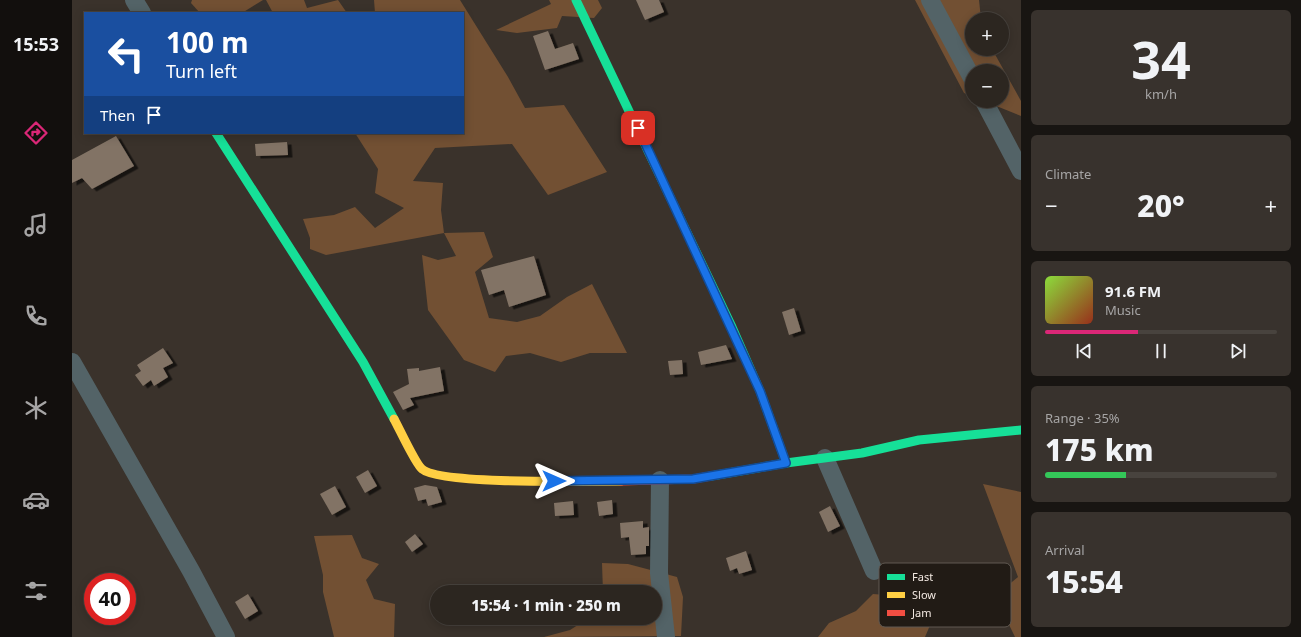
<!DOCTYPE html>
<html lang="en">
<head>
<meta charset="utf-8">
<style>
  :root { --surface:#2c2620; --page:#38322d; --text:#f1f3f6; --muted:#a6a5a5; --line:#48433e; --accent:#db2777 }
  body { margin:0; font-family:"Noto Sans",sans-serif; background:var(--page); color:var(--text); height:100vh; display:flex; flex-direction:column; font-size:15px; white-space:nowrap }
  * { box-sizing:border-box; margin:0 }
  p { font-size:13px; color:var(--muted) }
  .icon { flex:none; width:22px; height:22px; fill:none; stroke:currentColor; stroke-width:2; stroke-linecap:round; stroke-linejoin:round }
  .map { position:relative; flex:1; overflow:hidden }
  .sheet { display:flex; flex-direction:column; gap:10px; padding:10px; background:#181512; width:280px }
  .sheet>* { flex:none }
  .hud { position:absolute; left:12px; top:12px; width:380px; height:122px; border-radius:0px; box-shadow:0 2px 10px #0003,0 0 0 1px var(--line); background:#1a4fa0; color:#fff; overflow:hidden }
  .controls { position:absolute; left:893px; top:12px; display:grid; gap:8px }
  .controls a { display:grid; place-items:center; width:44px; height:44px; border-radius:50%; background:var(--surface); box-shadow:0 2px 10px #0003,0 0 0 1px var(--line); font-size:20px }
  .speed { position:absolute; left:12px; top:573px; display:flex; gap:8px; font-size:20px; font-weight:700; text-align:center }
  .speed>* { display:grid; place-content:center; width:52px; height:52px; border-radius:50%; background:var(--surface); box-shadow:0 2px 10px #0003,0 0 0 1px var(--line); line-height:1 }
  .speed .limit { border:6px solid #d22; background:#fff; color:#111 }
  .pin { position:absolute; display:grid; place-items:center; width:34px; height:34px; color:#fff; margin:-17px; border-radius:8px; box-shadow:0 2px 6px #0006 }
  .me { position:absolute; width:44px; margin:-22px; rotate:90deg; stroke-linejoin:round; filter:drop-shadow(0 0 3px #0008) }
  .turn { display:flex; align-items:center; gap:14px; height:84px; padding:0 16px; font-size:18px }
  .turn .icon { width:52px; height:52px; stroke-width:2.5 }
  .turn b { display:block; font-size:28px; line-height:34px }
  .then { display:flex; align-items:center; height:38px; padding:0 16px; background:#0003; gap:8px; font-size:15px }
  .big { font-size:30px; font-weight:800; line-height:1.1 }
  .sheet .card { flex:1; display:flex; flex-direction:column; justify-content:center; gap:6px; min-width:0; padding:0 14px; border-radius:6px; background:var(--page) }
  .sheet .dial { align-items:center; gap:0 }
  .dial b { font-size:52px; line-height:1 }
  .song { display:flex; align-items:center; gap:12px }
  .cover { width:48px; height:48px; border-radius:6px; background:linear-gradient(135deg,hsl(90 70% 55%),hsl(10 70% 35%)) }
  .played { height:4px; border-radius:2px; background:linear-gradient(90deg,var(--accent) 40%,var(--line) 40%) }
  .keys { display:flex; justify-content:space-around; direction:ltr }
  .heat { display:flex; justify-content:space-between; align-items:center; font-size:22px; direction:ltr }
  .charge { height:6px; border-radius:3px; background:linear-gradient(90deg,#34c759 35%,var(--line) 0) }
  .trip { position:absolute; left:358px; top:585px; width:232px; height:40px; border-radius:20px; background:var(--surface); box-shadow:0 2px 10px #0003,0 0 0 1px var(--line); font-weight:800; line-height:40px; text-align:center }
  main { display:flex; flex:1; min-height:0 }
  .tab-bar { display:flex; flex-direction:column; width:72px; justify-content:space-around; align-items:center; background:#120f0d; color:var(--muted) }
  .tab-bar .icon { width:28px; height:28px }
  .tab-bar .current { color:var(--accent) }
  .tab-bar b { font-size:18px; color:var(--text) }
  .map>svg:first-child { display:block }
  .green { fill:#725033 }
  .building { fill:#827365; filter:url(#shadow) }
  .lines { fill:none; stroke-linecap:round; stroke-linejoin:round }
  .street { stroke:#536367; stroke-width:18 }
  .fast { stroke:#16e098; stroke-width:9 }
  .slow { stroke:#ffcf43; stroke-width:9 }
  .jam { stroke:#f24e42; stroke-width:9 }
  .route-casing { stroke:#114b97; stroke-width:10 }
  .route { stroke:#1a73e8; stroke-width:7 }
  .key { fill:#211b15; stroke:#605952; stroke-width:1 }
  .key-label { font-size:11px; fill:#f3e9e2 }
</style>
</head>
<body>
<main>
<nav class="tab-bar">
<b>15:53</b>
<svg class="icon current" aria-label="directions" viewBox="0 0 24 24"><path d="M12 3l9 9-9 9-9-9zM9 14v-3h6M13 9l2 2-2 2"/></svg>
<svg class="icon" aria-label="music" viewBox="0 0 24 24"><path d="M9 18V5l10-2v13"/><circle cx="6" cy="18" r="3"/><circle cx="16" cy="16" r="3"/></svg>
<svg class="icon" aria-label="phone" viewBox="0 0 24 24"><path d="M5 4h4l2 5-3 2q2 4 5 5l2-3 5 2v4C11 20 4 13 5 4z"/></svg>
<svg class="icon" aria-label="climate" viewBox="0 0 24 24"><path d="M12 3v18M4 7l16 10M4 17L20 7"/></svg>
<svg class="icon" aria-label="car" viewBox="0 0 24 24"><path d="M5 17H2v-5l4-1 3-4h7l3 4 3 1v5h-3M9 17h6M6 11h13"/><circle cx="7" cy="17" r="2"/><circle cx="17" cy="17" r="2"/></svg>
<svg class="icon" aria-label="filters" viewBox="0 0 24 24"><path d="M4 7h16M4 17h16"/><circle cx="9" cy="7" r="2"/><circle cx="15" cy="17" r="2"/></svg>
</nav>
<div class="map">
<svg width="949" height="637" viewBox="0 0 949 637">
  <defs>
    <filter id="shadow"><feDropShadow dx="4.5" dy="2.5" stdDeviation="0" flood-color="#0009"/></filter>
  </defs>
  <rect width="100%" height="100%" fill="#3a322b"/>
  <g class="green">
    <polygon points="120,0 191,0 170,13 128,13 119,3"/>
    <polygon points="194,0 232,0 235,8 266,0 275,13 201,13"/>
    <polygon points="302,0 388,0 436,77 453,108 492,105 535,172 476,195 440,144 363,148 341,181 371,183 369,210 372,233 412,232 421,257 403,272 417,318 445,322 468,316 495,297 520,284 555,353 518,353 489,362 458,353 434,356 423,372 392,360 356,310 350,255 366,260 384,256 372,233 254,255 238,249 238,238 231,219 262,215 283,207 303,228 332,208 303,193 306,169 283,133 391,133 391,13 303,13"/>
    <polygon points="477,0 526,0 530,8 522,18 490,16 485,28 445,33 424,30 479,4"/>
    <polygon points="843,0 907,0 909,19 900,19 900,49 920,49 949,101 949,116 912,101 930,101 930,71 900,71 900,96 892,93"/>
    <polygon points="911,484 949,492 949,637 943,637 923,596 946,577"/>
    <polygon points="280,535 290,558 307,564 294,580 302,599 323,604 322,637 262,637 251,592 251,575 242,536"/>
    <polygon points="530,563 556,564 605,577 611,597 609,636 472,637 498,630 517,618 583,618 583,592 531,592"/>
    <polygon points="801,594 827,596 841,621 859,623 853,637 746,637 757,623 784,611"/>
  </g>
  <g class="building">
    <polygon points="564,0 587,0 592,12 573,20"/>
    <polygon points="476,31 483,49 501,43 507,59 473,70 461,36"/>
    <polygon points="44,136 62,166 20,189 10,178 0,183 0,160"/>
    <polygon points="215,142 216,155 184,156 183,144"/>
    <polygon points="462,256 474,295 437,307 432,290 417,295 409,270"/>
    <polygon points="722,308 729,331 717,335 710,312"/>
    <polygon points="654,345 660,359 629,365 626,352"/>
    <polygon points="91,348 101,363 91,368 96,377 82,386 79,380 71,386 63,375 69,371 65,365"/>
    <polygon points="610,360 611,374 598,375 596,361"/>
    <polygon points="368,367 372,391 338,398 342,405 331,410 321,392 337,384 335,369 347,368 347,371"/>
    <polygon points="296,470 305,486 293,493 284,477"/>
    <polygon points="353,485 365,487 370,502 356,506 354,499 346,501 342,488"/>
    <polygon points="263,486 274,507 260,515 248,494"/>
    <polygon points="540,500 541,514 527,516 525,502"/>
    <polygon points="501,501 502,515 483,516 482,503"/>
    <polygon points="758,506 768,526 756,532 747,512"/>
    <polygon points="571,521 571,528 577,527 577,546 574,546 574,554 559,555 557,537 549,538 548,523"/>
    <polygon points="343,534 351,544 340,552 333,542"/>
    <polygon points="674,551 680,570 667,574 665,568 658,571 654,558"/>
    <polygon points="176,594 186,611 173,619 163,602"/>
  </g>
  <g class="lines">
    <g class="street">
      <polyline points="62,0 70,13"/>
      <polyline points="858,0 900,78"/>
      <polyline points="912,101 949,171"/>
      <polyline points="0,362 119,571 154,637"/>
      <polyline points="753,458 802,571"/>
      <polyline points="588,480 587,573 594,637"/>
    </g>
    <g class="fast">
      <polyline points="504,0 660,327 688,391 714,463"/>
      <polyline points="144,133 291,362 322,419"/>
      <polyline points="639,476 714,463 790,453 847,440 949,430"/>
    </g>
    <path class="slow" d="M322,419c5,9 22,46 28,50 18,16 167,12 199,12"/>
    <polyline class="jam" points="549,481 621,479 639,476"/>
  </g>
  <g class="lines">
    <defs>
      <polyline id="route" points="482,481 621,479 714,463 688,391 566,128"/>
    </defs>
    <use href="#route" class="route-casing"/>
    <use href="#route" class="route"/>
  </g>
  <rect x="807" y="563" width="132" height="64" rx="6" class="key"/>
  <rect x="815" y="574" width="18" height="6" fill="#16e098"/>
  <rect x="815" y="592" width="18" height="6" fill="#ffcf43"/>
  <rect x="815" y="610" width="18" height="6" fill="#f24e42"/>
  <g class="key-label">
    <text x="840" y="581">Fast</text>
    <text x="840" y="599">Slow</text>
    <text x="840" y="617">Jam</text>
  </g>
</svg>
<div class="controls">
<a>+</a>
<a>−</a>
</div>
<div class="speed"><div class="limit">40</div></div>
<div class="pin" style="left:566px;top:128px;background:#d93025"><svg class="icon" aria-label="arrive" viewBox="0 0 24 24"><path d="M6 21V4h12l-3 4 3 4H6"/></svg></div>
<svg class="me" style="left:482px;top:481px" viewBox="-20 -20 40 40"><path d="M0-17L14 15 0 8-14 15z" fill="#1a73e8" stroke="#fff" stroke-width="4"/></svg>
<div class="trip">15:54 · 1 min · 250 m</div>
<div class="hud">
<div class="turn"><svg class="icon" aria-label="left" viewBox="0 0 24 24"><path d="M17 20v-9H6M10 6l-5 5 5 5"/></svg><div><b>100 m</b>Turn left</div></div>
<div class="then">Then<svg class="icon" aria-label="arrive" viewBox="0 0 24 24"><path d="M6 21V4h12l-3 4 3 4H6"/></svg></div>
</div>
</div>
<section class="sheet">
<div class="card dial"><b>34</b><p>km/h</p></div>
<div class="card"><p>Climate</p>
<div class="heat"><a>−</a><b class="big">20°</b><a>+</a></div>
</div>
<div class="card">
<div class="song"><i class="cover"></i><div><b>91.6 FM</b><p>Music</p></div></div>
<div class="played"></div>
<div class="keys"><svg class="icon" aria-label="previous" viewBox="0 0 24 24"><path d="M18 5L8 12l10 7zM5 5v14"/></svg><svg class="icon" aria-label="pause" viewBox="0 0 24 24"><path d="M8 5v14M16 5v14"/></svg><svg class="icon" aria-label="next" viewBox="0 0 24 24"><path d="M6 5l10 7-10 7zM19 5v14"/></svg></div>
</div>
<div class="card"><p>Range · 35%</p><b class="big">175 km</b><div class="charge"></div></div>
<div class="card"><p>Arrival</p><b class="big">15:54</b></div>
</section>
</main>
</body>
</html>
